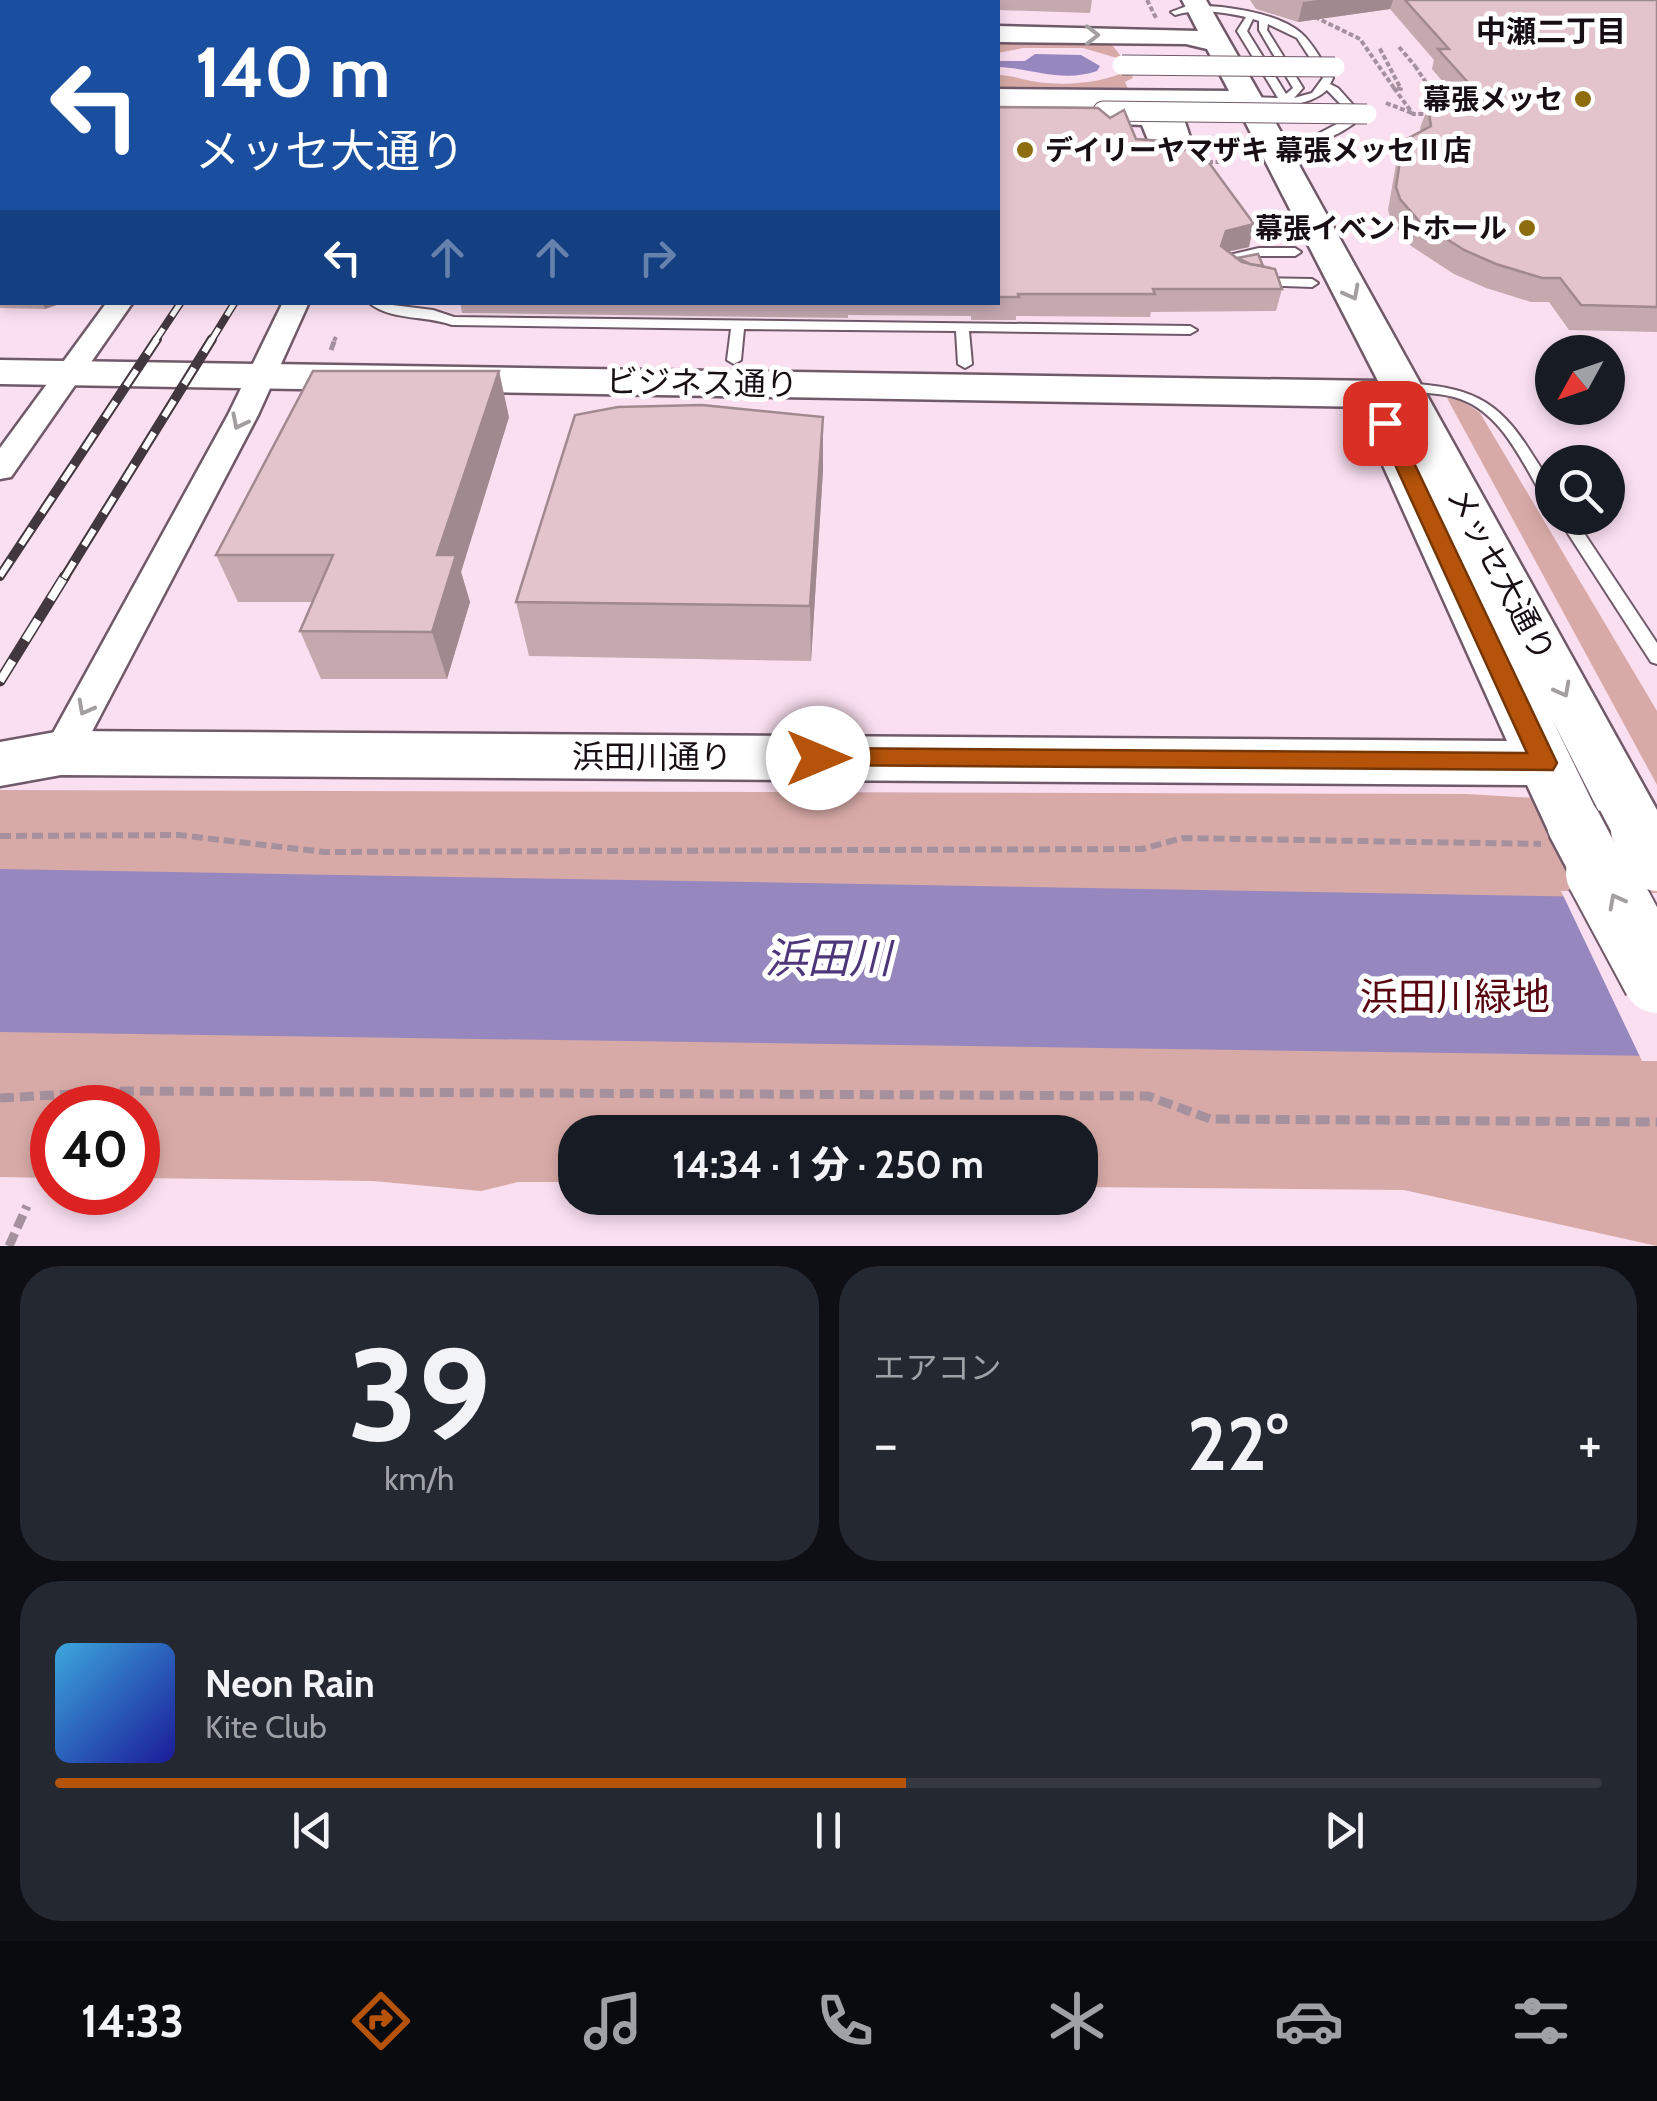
<!DOCTYPE html>
<html lang="ja">
<head>
<meta charset="utf-8">
<style>
  :root { --surface:#171b24; --page:#242831; --text:#f1f3f6; --muted:#9ea1a6; --line:#363941; --accent:#b45309 }
  body { margin:0; font-family:Cabin,"Noto Sans JP",sans-serif; background:var(--page); color:var(--text); height:100vh; display:flex; flex-direction:column; font-size:38px; white-space:nowrap }
  * { box-sizing:border-box; margin:0 }
  p { font-size:32px; color:var(--muted) }
  .icon { flex:none; width:55px; height:55px; fill:none; stroke:currentColor; stroke-width:2; stroke-linecap:round; stroke-linejoin:round }
  .map { position:relative; height:1246px; overflow:hidden }
  .sheet { display:flex; flex-direction:column; gap:20px; padding:20px; background:#0d0f14; flex:1 }
  .sheet>* { flex:none }
  .top-card { position:absolute; left:0px; top:0px; width:1000px; height:305px; box-shadow:0 5px 15px #0003; background:#1a4fa0; color:#fff; overflow:hidden }
  .needle { width:65px; rotate:230deg }
  .buttons { position:absolute; left:1535px; top:335px; display:grid; gap:20px }
  .buttons a { display:grid; place-items:center; width:90px; height:90px; border-radius:50%; background:var(--surface); box-shadow:0 5px 15px #0003; font-size:50px }
  .speed { position:absolute; left:30px; top:1085px; display:flex; gap:20px; font-size:50px; font-weight:700; text-align:center }
  .speed>* { display:grid; place-content:center; width:130px; height:130px; border-radius:50%; background:var(--surface); box-shadow:0 5px 15px #0003; line-height:1 }
  .speed .limit { border:15px solid #d22; background:#fff; color:#111 }
  .pin { position:absolute; display:grid; place-items:center; width:85px; height:85px; color:#fff; margin:-42px; border-radius:20px; box-shadow:0 5px 15px #0006 }
  .me { position:absolute; width:110px; margin:-55px; rotate:90deg; stroke-linejoin:round; filter:drop-shadow(0 0 8px #0008) }
  .turn { display:flex; align-items:center; gap:35px; height:210px; padding:0 30px; font-size:45px }
  .turn .icon { width:130px; height:130px; stroke-width:2.5 }
  .turn b { display:block; font-size:70px; line-height:85px }
  .lanes { display:flex; align-items:center; height:95px; padding:0 30px; background:#0003; justify-content:center; gap:50px; direction:ltr }
  .lanes .off { opacity:.35 }
  .big { font-size:75px; font-weight:800; line-height:1.1 }
  .sheet .tile { flex:1; display:flex; flex-direction:column; justify-content:center; gap:15px; min-width:0; padding:0 35px; border-radius:40px; background:var(--page) }
  .sheet .dial { align-items:center; gap:0 }
  .dial b { font-size:130px; line-height:1 }
  .song { display:flex; align-items:center; gap:30px }
  .cover { width:120px; height:120px; border-radius:15px; background:linear-gradient(135deg,hsl(200 70% 55%),hsl(240 70% 35%)) }
  .played { height:10px; border-radius:5px; background:linear-gradient(90deg,var(--accent) 55%,var(--line) 55%) }
  .keys { display:flex; justify-content:space-around; direction:ltr }
  .heat { display:flex; justify-content:space-between; align-items:center; font-size:55px; direction:ltr }
  .sheet .tiles { flex:1; display:grid; gap:20px; grid-template-columns:1fr 1fr }
  .tile:last-child { grid-column:span 2 }
  .trip { position:absolute; left:558px; top:1115px; width:540px; height:100px; border-radius:40px; background:var(--surface); box-shadow:0 5px 15px #0003; font-weight:800; line-height:100px; text-align:center }
  .tab-bar { display:flex; height:160px; justify-content:space-around; align-items:center; background:#090b0e; color:var(--muted) }
  .tab-bar .icon { width:70px; height:70px }
  .tab-bar .active { color:var(--accent) }
  .tab-bar b { font-size:45px; color:var(--text) }
  .map>svg:first-child { display:block }
  .green { fill:#d8aaa7 }
  .water { fill:#9687bf }
  .pier { fill:#fadff0 }
  .lines { fill:none; stroke-linecap:round; stroke-linejoin:round }
  .lane-casing { stroke:#705968; stroke-width:4 }
  .street-casing { stroke:#705968; stroke-width:5 }
  .secondary-casing { stroke:#705968; stroke-width:5 }
  .path-far3 { stroke:#a5919e; stroke-width:4; stroke-dasharray:5 2.5; stroke-linecap:butt }
  .path-far2 { stroke:#a5919e; stroke-width:5; stroke-dasharray:9 4; stroke-linecap:butt }
  .path-far1 { stroke:#a5919e; stroke-width:6; stroke-dasharray:11 5; stroke-linecap:butt }
  .path { stroke:#a5919e; stroke-width:9; stroke-dasharray:14 6; stroke-linecap:butt }
  .lane { fill:#fff; fill-rule:evenodd }
  .street { fill:#fff; fill-rule:evenodd }
  .secondary { fill:#fff; fill-rule:evenodd }
  .rail-far2-casing { stroke:#43373f; stroke-width:8 }
  .rail-far1-casing { stroke:#43373f; stroke-width:10 }
  .rail-casing { stroke:#43373f; stroke-width:11 }
  .rail-far2 { stroke:#fff; stroke-width:5; stroke-dasharray:15; stroke-linecap:butt }
  .rail-far1 { stroke:#fff; stroke-width:6; stroke-dasharray:19; stroke-linecap:butt }
  .rail { stroke:#fff; stroke-width:8; stroke-dasharray:24; stroke-linecap:butt }
  .street-bridge-casing { stroke:#705968; stroke-width:21; stroke-linecap:butt }
  .secondary-bridge-far1-casing { stroke:#705968; stroke-width:59; stroke-linecap:butt }
  .secondary-bridge-casing { stroke:#705968; stroke-width:72; stroke-linecap:butt }
  .street-bridge { stroke:#fff; stroke-width:19 }
  .secondary-bridge-far1 { stroke:#fff; stroke-width:54 }
  .secondary-bridge { stroke:#fff; stroke-width:68 }
  .wall { fill:#c4a9af }
  .shaded-wall { fill:#a0898f }
  .building { fill:#e4c4cc; stroke:#a0898f; stroke-width:2.5 }
  .oneway { stroke:#a39fa1 }
  .route { fill:#b45309; stroke:#753606; stroke-width:2.5 }
  .poi-dot { fill:#8d6d10; stroke:#fff; stroke-width:4 }
  .labels { text-anchor:middle; stroke-width:10; stroke-linejoin:round; paint-order:stroke }
  .far-poi-label { font-size:28px; font-weight:bold; fill:#180f15; stroke:#fff; text-anchor:end }
  .far-neighbourhood-label { font-size:30px; font-weight:bold; fill:#180f15; stroke:#fff }
  .street-label { font-size:32px; fill:#180f15; stroke:#fff }
  .near-park-label { font-size:38px; fill:#580610; stroke:#fff }
  .near-water-label { font-size:42px; font-style:italic; fill:#4d367a; stroke:#fff }
</style>
</head>
<body>
<div class="map">
<svg width="1657" height="1246" viewBox="0 0 1657 1246">
  <rect width="100%" height="100%" fill="#fadff0"/>
  <g class="green">
    <polygon points="998,39 1146,40 1148,45 1112,45 1124,60 1083,48 1023,48 998,53"/>
    <path d="M1130,70l3,8 -8,4 3,7h42l3,5 -175,-1v-18c13,0 25,5 39,7 33,4 64,1 93,-12z"/>
    <polygon points="1447,398 1460,399 1480,413 1657,711 1657,785"/>
    <polygon points="0,790 1466,794 1657,805 1657,1246 1404,1190 1080,1187 1080,1132 575,1132 575,1182 518,1182 481,1191 373,1181 138,1178 138,1108 52,1108 52,1178 0,1177"/>
  </g>
  <g class="water">
    <path d="M1035,54l46,1 19,11 -3,5c-35,12 -66,-3 -99,-4v-6h27z"/>
    <polygon points="0,869 1657,898 1657,1056 0,1032"/>
  </g>
  <polygon class="pier" points="1561,891 1657,893 1657,1061 1642,1061"/>
  <g class="lines">
    <defs>
      <g id="lane">
        <rect x="769" y="0" width="8" height="2"/>
        <polygon points="805,0 815,0 816,2 807,2"/>
        <path d="M1187,6c30,-2 91,6 114,27 13,11 22,31 32,45l-3,6 8,4 25,28c-25,23 -61,35 -95,32v-4l46,-8 38,-20 -25,-26c-22,20 -55,15 -82,12v-4l4,-1 29,1 -41,-67 9,-14c-24,-5 -47,-9 -71,-2l-4,-3zM1253,19l6,2v9l34,58 -7,6 -39,-63zM1268,24l29,14 26,40 -11,15 -18,5 9,-10 -36,-58z"/>
        <polygon points="1259,248 1295,248 1301,252 1295,256 1259,256 1232,262 1234,273 1224,276 1219,260 1221,257"/>
        <polygon points="1257,278 1312,279 1318,283 1312,287 1253,285 1253,279"/>
        <path d="M368,302l65,8 21,7 736,9 7,4 -7,4 -221,-3 3,33 -7,4 -7,-4 -2,-33 -212,-2 -3,31 -7,4 -7,-4 4,-31 -279,-4c-27,-10 -62,-4 -84,-23z"/>
        <path d="M1403,383c65,4 94,14 129,71 11,17 20,29 20,49l-6,-1c-24,-39 -44,-92 -92,-105 -19,-5 -38,-4 -56,-7l-2,-3z"/>
        <polygon points="1558,518 1574,518 1657,643 1657,664 1651,662"/>
      </g>
      <g id="street">
        <polygon points="821,0 839,0 839,2 822,2"/>
        <rect x="0" y="55" width="2" height="12"/>
        <path d="M1108,113c28,0 51,0 76,6l14,43 -11,7 -8,-2 -4,-8 -20,-2 -13,-32 -41,-2 -3,-4z"/>
        <polygon points="107,302 133,302 11,477 0,479 0,448"/>
        <polygon points="283,302 309,302 258,415 75,764 61,768 47,764 42,753 228,415"/>
      </g>
      <g id="secondary">
        <polygon points="1182,0 1206,0 1263,100 1657,810 1657,848 1638,854 1617,847 1552,719 1603,824 1595,841 1574,848 1553,841 1527,785 61,775 0,786 0,742 61,731 1507,741 1363,421 1369,412 1393,411 1389,403 1372,407 0,384 0,360 1378,381 1238,108 998,106 998,89 1229,91 1207,49 1186,44 998,42 998,26 1198,31"/>
        <polygon points="0,17 2,18 2,34 0,33"/>
        <polygon points="2,124 2,143 0,144 0,125"/>
      </g>
    </defs>
    <use href="#lane" class="lane-casing"/>
    <use href="#street" class="street-casing"/>
    <use href="#secondary" class="secondary-casing"/>
    <g class="path-far3">
      <polyline points="1147,0 1156,18"/>
      <polyline points="1315,17 1360,39 1394,88 1401,89 1379,47"/>
      <polyline points="1399,47 1415,66"/>
      <polyline points="1415,66 1445,111"/>
      <polyline points="1394,88 1413,114 1430,114"/>
      <polyline points="1386,103 1412,113"/>
      <polyline points="1208,162 1226,162"/>
      <polyline points="334,341 336,337"/>
    </g>
    <polyline class="path-far2" points="331,350 335,339"/>
    <polyline class="path-far1" points="0,836 179,835 324,852 1142,849 1183,838 1541,844"/>
    <g class="path">
      <polyline points="0,1098 126,1091 1148,1096 1210,1119 1657,1122"/>
      <polyline points="9,1246 27,1206"/>
    </g>
    <use href="#lane" class="lane"/>
    <use href="#street" class="street"/>
    <use href="#secondary" class="secondary"/>
    <defs>
      <g id="rail-far2">
        <polyline points="155,341 181,302"/>
        <polyline points="211,341 235,302"/>
      </g>
      <g id="rail-far1">
        <polyline points="0,576 157,339"/>
        <polyline points="64,578 212,339"/>
      </g>
      <polyline id="rail" points="0,681 65,576"/>
    </defs>
    <use href="#rail-far2" class="rail-far2-casing"/>
    <use href="#rail-far1" class="rail-far1-casing"/>
    <use href="#rail" class="rail-casing"/>
    <use href="#rail-far2" class="rail-far2"/>
    <use href="#rail-far1" class="rail-far1"/>
    <use href="#rail" class="rail"/>
    <defs>
      <g id="street-bridge">
        <polyline points="1122,65 1335,67"/>
        <polyline points="1108,126 1103,111 1367,114"/>
      </g>
      <g id="secondary-bridge-far1">
        <polyline points="1574,824 1601,875"/>
        <polyline points="1638,830 1657,864"/>
      </g>
      <polyline id="secondary-bridge" points="1600,873 1657,979"/>
    </defs>
    <use href="#street-bridge" class="street-bridge-casing"/>
    <use href="#secondary-bridge-far1" class="secondary-bridge-far1-casing"/>
    <use href="#secondary-bridge" class="secondary-bridge-casing"/>
    <use href="#street-bridge" class="street-bridge"/>
    <use href="#secondary-bridge-far1" class="secondary-bridge-far1"/>
    <use href="#secondary-bridge" class="secondary-bridge"/>
  </g>
  <g class="wall">
    <polygon points="0,0 46,0 39,2 2,2 2,4 0,4"/>
    <polygon points="480,0 755,0 754,2 480,2"/>
    <polygon points="922,0 1092,0 1090,13 998,10 998,2 922,2"/>
    <polygon points="1250,0 1657,0 1657,332 1569,330 1549,302 1531,302 1486,288 1454,274 1411,246 1392,222 1388,210 1396,164 1403,141 1421,132 1420,128 1428,107 1464,107 1432,69 1434,60 1390,9 1298,22 1256,9"/>
    <polygon points="998,107 1136,139 1249,247 1228,252 1237,258 1263,266 1282,289 1276,311 1151,312 1150,317 1016,316 1016,320 971,320 971,316 848,315 848,318 462,313 460,302 998,302"/>
    <polygon points="2,139 2,302 65,302 45,309 0,308 0,141"/>
    <polygon points="509,417 461,572 470,602 447,679 321,679 300,631 313,602 238,602 216,555"/>
    <polygon points="823,470 811,661 529,656 516,602"/>
  </g>
  <g class="shaded-wall">
    <polygon points="27,0 46,0 39,2 28,2"/>
    <polygon points="1318,0 1393,0 1390,9 1298,22 1303,2"/>
    <polygon points="1254,224 1249,247 1220,253 1215,269 1226,231"/>
    <polygon points="42,302 65,302 45,309"/>
    <polygon points="499,371 509,417 461,572 470,602 447,679 432,632 437,555"/>
    <polygon points="823,417 823,470 811,661 810,606"/>
  </g>
  <g class="building">
    <polygon points="1405,0 1657,0 1657,307 1581,305 1560,278 1542,278 1496,264 1464,250 1420,222 1400,199 1396,187 1403,141 1431,126 1428,107 1490,107 1438,49 1449,49"/>
    <polygon points="998,107 1098,108 1110,118 1124,110 1136,139 1177,142 1182,150 1195,150 1210,164 1254,224 1226,231 1221,246 1242,262 1275,269 1282,289 1153,289 1155,294 1018,294 1019,297 998,297"/>
    <polygon points="2,139 2,275 0,275 0,141"/>
    <polygon points="1258,254 1263,266 1250,264 1237,258"/>
    <polygon points="313,371 499,371 437,555 456,555 432,632 300,631 333,555 216,555"/>
    <polygon points="702,405 823,417 810,606 516,602 575,415 618,407"/>
  </g>
  <defs><path id="oneway-chevron" d="M-2-3.5L2.5 0L-2 3.5" fill="none" stroke-width="1.6" stroke-linecap="round" stroke-linejoin="round" transform="scale(2.5)"/></defs>
  <g class="oneway">
    <use href="#oneway-chevron" transform="translate(1092 35)"/>
    <use href="#oneway-chevron" transform="translate(1352 293) rotate(62)"/>
    <use href="#oneway-chevron" transform="translate(239 422) rotate(117)"/>
    <use href="#oneway-chevron" transform="translate(1563 690) rotate(62)"/>
    <use href="#oneway-chevron" transform="translate(85 708) rotate(118)"/>
    <use href="#oneway-chevron" transform="translate(1616 901) rotate(-118)"/>
  </g>
  <polygon class="route" points="1385,417 1395,423 1557,763 1553,770 809,765 805,758 809,751 818,748 1527,753 1376,423"/>
  <g class="poi-dot">
    <circle cx="1583" cy="99" r="10"/>
    <circle cx="1025" cy="150" r="10"/>
    <circle cx="1527" cy="228" r="10"/>
  </g>
  <g class="labels">
    <g class="far-poi-label">
      <text x="1563" y="109">幕張メッセ</text>
      <text x="1045" y="160" text-anchor="start">デイリーヤマザキ 幕張メッセⅡ店</text>
      <text x="1507" y="238">幕張イベントホール</text>
    </g>
    <g class="far-neighbourhood-label">
      <text x="1551" y="42">中瀬二丁目</text>
    </g>
    <g class="street-label">
      <text transform="translate(702 383) rotate(1)" y="11">ビジネス通り</text>
      <text transform="translate(1501 574) rotate(62)" y="11">メッセ大通り</text>
      <text x="652" y="768">浜田川通り</text>
    </g>
    <g class="near-park-label">
      <text x="1455" y="1010">浜田川緑地</text>
    </g>
    <g class="near-water-label">
      <text x="828" y="973">浜田川</text>
    </g>
  </g>
</svg>
<div class="buttons">
<a><svg class="needle" viewBox="-14 -14 28 28"><path d="M0-13l5 13h-10z" fill="#e53935"/><path d="M0 13l5-13h-10z" fill="#9ea1a6"/></svg></a>
<a><svg class="icon" aria-label="search" viewBox="0 0 24 24"><circle cx="10" cy="10" r="6"/><path d="M15 15l6 6"/></svg></a>
</div>
<div class="speed"><div class="limit">40</div></div>
<div class="pin" style="left:1385px;top:423px;background:#d93025"><svg class="icon" aria-label="arrive" viewBox="0 0 24 24"><path d="M6 21V4h12l-3 4 3 4H6"/></svg></div>
<svg class="me" style="left:818px;top:758px" viewBox="-20 -20 40 40"><circle r="19" fill="#fff"/><path d="M0-13L10 11 0 6-10 11z" fill="#b45309"/></svg>
<div class="trip">14:34 · 1 分 · 250 m</div>
<div class="top-card">
<div class="turn"><svg class="icon" aria-label="left" viewBox="0 0 24 24"><path d="M17 20v-9H6M10 6l-5 5 5 5"/></svg><div><b>140 m</b>メッセ大通り</div></div>
<div class="lanes"><svg class="icon" aria-label="left" viewBox="0 0 24 24"><path d="M17 20v-9H6M10 6l-5 5 5 5"/></svg><svg class="icon off" aria-label="ahead" viewBox="0 0 24 24"><path d="M12 20V5M6 11l6-6 6 6"/></svg><svg class="icon off" aria-label="ahead" viewBox="0 0 24 24"><path d="M12 20V5M6 11l6-6 6 6"/></svg><svg class="icon off" aria-label="right" viewBox="0 0 24 24"><path d="M7 20v-9h11M14 6l5 5-5 5"/></svg></div>
</div>
</div>
<section class="sheet">
<div class="tiles">
<div class="tile dial"><b>39</b><p>km/h</p></div>
<div class="tile"><p>エアコン</p>
<div class="heat"><a>−</a><b class="big">22°</b><a>+</a></div>
</div>
<div class="tile">
<div class="song"><i class="cover"></i><div><b>Neon Rain</b><p>Kite Club</p></div></div>
<div class="played"></div>
<div class="keys"><svg class="icon" aria-label="previous" viewBox="0 0 24 24"><path d="M18 5L8 12l10 7zM5 5v14"/></svg><svg class="icon" aria-label="pause" viewBox="0 0 24 24"><path d="M8 5v14M16 5v14"/></svg><svg class="icon" aria-label="next" viewBox="0 0 24 24"><path d="M6 5l10 7-10 7zM19 5v14"/></svg></div>
</div>
</div>
</section>
<nav class="tab-bar">
<b>14:33</b>
<svg class="icon active" aria-label="directions" viewBox="0 0 24 24"><path d="M12 3l9 9-9 9-9-9zM9 14v-3h6M13 9l2 2-2 2"/></svg>
<svg class="icon" aria-label="music" viewBox="0 0 24 24"><path d="M9 18V5l10-2v13"/><circle cx="6" cy="18" r="3"/><circle cx="16" cy="16" r="3"/></svg>
<svg class="icon" aria-label="phone" viewBox="0 0 24 24"><path d="M5 4h4l2 5-3 2q2 4 5 5l2-3 5 2v4C11 20 4 13 5 4z"/></svg>
<svg class="icon" aria-label="climate" viewBox="0 0 24 24"><path d="M12 3v18M4 7l16 10M4 17L20 7"/></svg>
<svg class="icon" aria-label="car" viewBox="0 0 24 24"><path d="M5 17H2v-5l4-1 3-4h7l3 4 3 1v5h-3M9 17h6M6 11h13"/><circle cx="7" cy="17" r="2"/><circle cx="17" cy="17" r="2"/></svg>
<svg class="icon" aria-label="filters" viewBox="0 0 24 24"><path d="M4 7h16M4 17h16"/><circle cx="9" cy="7" r="2"/><circle cx="15" cy="17" r="2"/></svg>
</nav>
</body>
</html>
